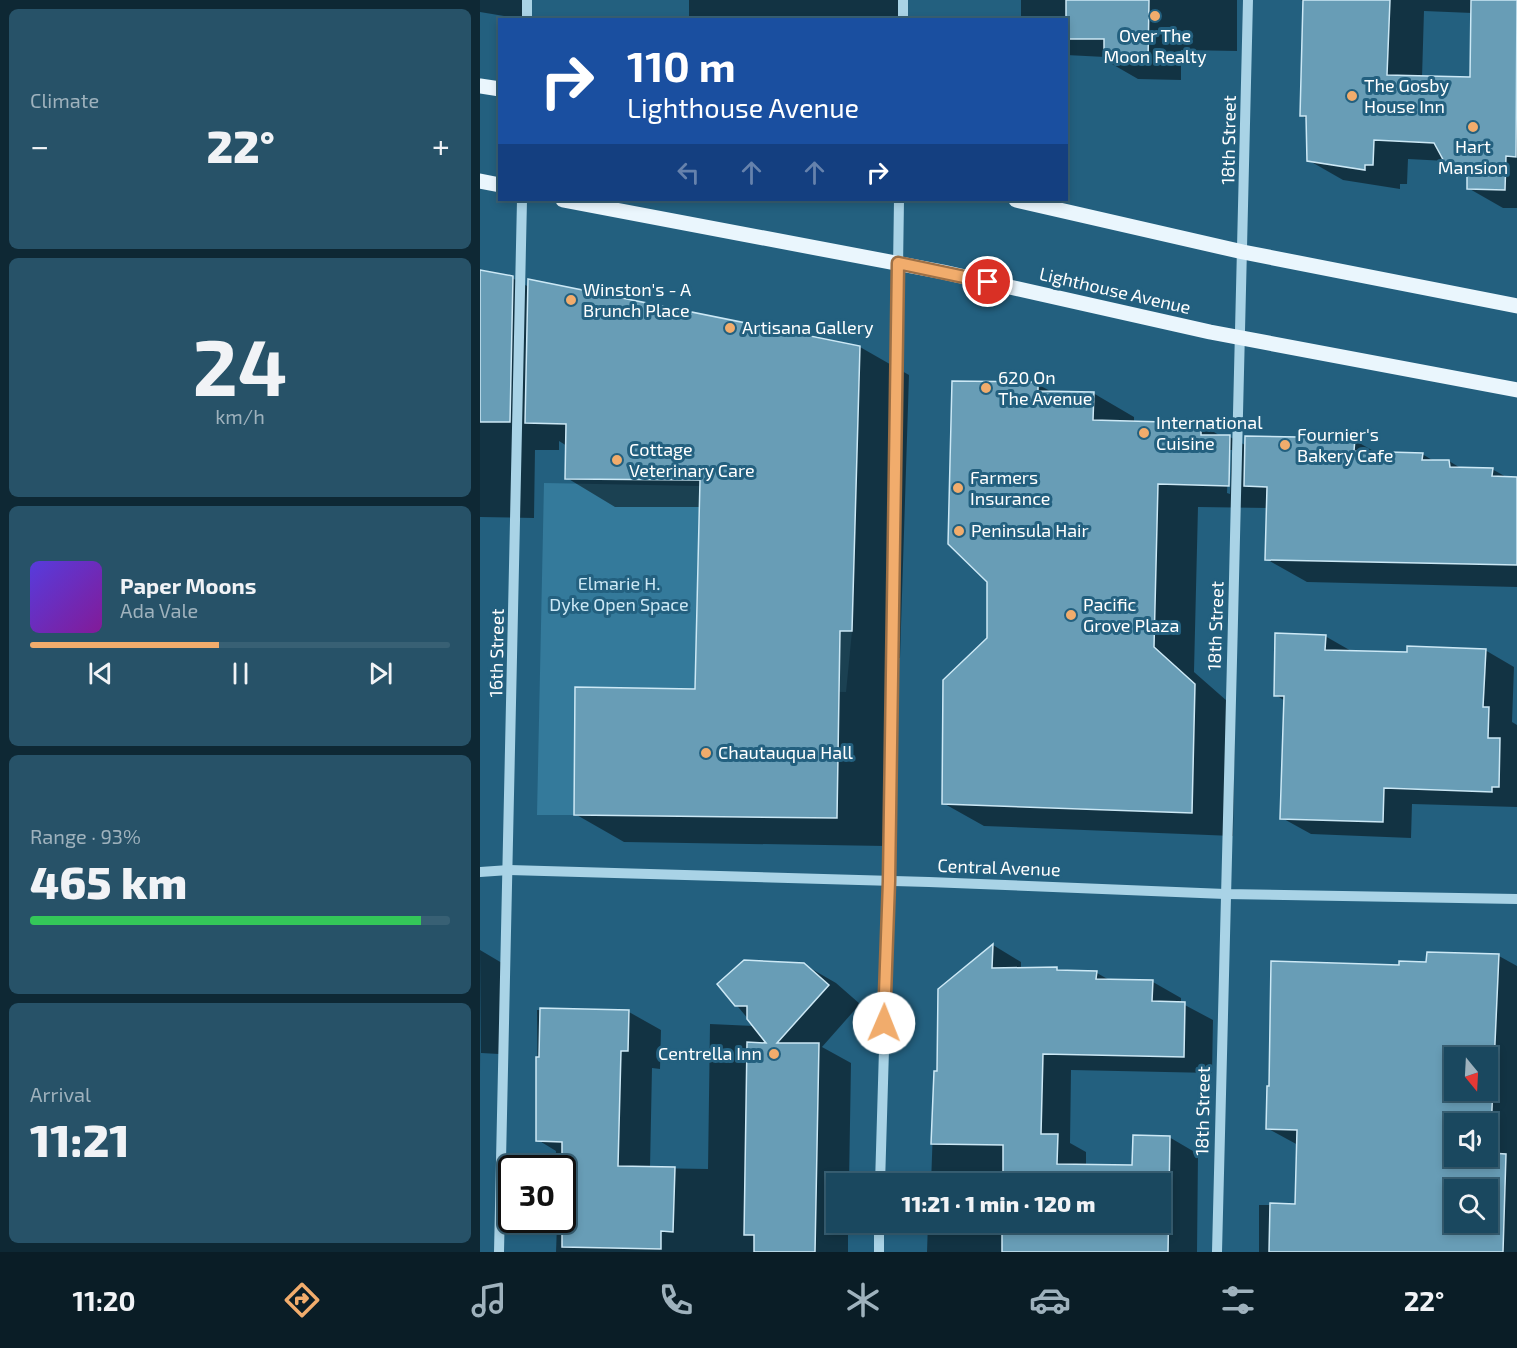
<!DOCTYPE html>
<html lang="en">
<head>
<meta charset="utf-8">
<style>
  :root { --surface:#1a485f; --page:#275268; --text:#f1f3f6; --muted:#9fb2bd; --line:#386074; --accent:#f1ac6c }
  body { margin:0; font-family:"Exo 2",sans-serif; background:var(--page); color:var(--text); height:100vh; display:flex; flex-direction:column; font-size:22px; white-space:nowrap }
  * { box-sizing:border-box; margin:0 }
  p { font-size:20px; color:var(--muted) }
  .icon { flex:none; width:33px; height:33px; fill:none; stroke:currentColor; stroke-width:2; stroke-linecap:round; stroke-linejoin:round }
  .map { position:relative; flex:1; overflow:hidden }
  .panel { display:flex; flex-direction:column; gap:9px; padding:9px; background:#0e2834; width:480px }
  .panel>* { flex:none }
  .guide { position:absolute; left:18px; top:18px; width:570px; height:183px; border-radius:0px; box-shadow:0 3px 9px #0003,0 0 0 2px var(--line); background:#1a4fa0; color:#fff; overflow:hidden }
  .needle { width:39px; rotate:162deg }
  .fabs { position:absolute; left:964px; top:1047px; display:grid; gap:12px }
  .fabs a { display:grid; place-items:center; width:54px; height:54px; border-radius:0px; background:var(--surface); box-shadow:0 3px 9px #0003,0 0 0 2px var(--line); font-size:30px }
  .speed { position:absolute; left:18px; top:1155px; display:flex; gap:12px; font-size:30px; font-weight:700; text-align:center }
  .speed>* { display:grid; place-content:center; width:78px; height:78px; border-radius:50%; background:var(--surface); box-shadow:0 3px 9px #0003,0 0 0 2px var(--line); line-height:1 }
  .speed .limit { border:3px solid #111; border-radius:9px; background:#fff; color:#111 }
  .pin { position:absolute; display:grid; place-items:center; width:51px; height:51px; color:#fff; margin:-26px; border:3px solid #fff; border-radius:50%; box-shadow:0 2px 6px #0007 }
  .me { position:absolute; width:66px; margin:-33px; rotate:1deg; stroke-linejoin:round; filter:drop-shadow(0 0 4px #0008) }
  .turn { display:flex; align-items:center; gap:21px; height:126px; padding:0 30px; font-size:27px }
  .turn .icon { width:78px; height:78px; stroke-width:2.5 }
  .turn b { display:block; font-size:42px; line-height:51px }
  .lanes { display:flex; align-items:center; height:57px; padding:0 30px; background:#0003; justify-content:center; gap:30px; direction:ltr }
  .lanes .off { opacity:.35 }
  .big { font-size:45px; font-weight:800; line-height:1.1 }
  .panel .card { flex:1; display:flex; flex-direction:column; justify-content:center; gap:9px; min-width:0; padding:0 21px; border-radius:9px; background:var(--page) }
  .panel .dial { align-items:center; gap:0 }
  .dial b { font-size:78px; line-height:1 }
  .song { display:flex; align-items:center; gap:18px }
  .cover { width:72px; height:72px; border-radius:9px; background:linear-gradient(135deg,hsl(250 70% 55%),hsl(290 70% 35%)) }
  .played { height:6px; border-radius:3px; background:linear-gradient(90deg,var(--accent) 45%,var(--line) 45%) }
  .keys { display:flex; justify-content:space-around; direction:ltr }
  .heat { display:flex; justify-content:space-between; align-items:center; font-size:33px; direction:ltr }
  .charge { height:9px; border-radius:4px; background:linear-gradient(90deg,#34c759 93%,var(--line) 0) }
  .trip { position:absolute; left:346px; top:1173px; width:345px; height:60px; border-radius:0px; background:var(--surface); box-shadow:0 3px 9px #0003,0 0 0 2px var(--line); font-weight:800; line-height:60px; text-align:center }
  .tab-bar { display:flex; height:96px; justify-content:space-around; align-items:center; background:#0a1d26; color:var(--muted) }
  .tab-bar .icon { width:42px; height:42px }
  .tab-bar .current { color:var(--accent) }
  .tab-bar b { font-size:27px; color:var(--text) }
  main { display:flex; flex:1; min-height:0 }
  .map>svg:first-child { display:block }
  .green { fill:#347a9b }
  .shadow { fill:#0007; fill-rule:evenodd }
  .building { fill:#689db6; stroke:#cce8f5; stroke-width:1.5; fill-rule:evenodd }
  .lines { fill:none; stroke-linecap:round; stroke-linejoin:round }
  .minor { stroke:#a9d3e6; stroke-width:10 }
  .major { stroke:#eaf6fd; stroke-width:15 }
  .route-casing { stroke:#9d7046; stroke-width:15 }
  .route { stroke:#f1ac6c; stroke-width:10 }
  .poi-dot { fill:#f1ac6c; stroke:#23607f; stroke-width:2 }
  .labels { text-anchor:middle; stroke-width:6; stroke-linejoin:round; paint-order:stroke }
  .poi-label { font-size:18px; fill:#fff; stroke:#23607f; text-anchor:start }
  .street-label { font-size:18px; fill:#fff; stroke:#23607f }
  .park-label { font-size:18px; fill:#cce8f5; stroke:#23607f }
</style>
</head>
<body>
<main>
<section class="panel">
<div class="card"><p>Climate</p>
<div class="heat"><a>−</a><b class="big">22°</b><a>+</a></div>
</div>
<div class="card dial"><b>24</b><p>km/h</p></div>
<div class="card">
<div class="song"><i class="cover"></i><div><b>Paper Moons</b><p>Ada Vale</p></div></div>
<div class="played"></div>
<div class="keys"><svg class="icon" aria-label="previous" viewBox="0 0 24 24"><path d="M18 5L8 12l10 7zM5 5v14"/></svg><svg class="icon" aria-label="pause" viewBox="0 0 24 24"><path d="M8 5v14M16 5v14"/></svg><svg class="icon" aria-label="next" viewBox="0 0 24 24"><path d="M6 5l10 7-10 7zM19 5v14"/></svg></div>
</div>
<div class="card"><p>Range · 93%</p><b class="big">465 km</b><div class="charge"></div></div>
<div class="card"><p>Arrival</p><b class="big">11:21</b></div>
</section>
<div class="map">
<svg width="1037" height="1252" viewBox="0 0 1037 1252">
  <rect width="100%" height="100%" fill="#23607f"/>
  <polygon class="green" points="64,483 220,486 216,628 372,631 366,692 96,687 94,815 57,815"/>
  <g class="shadow">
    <polygon points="0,0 42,0 42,19 0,12"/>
    <rect x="209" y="0" width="212" height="20"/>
    <polygon points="541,0 757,0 757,51 701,50 701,80 658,79 625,60 625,57 586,55 586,20 541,20"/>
    <path d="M821,0h216v208h-14l-35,-20 1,-12 -22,-12 -1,-3 -38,-2 -1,25h-7v5l-57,-9 -35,-20 -1,-41 -6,-4 3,-113zM944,11l48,2 -1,66 -49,-1z"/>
    <polygon points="0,272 32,278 49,287 380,347 429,375 420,658 409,658 406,846 144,842 95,814 216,691 221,507 135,507 87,478 87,446 79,441 79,450 55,450 54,518 0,517"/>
    <path d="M557,384l15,8 41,1 41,24v6l67,1 21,13h8l17,9 107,-6 23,13 45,1 12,7h15l13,8h30l16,9h9v109l-210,-5 -41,-23 2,-51 -70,-1 -4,165 41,36 -2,128 -249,-10 -41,-23 45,-165zM749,450h3l-2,44 -3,-1z"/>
    <polygon points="845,636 873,652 929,654 1005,650 1034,667 1032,722 1037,725 1037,807 932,804 931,838 831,834 802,818 805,701 796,695"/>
    <polygon points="513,945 541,962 541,969 576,969 582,972 617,973 631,981 673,982 701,998 701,1003 733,1020 732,1073 591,1070 590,1143 606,1152 606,1166 653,1167 689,1137 718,1154 717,1252 447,1252 448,1222 681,1222 681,1184 451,1184 455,1072 458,1072"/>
    <polygon points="0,950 22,963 19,1054 1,1053 1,1071"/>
    <path d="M1019,956l18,10v286h-258v-47h37l2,-60 -31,-17 134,-161zM975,1058h33v32h-33zM975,1124h33v32h-33zM975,1190h33v32h-33z"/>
    <polygon points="323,964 356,983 380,1004 342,1047 371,1063 369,1184 357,1184 357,1222 368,1222 368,1252 76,1252 77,1225 75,1220 82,1220 82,1168 75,1168 76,1151 58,1140 57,1010 149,1012 181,1030 180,1069 172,1068 170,1168 228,1169 230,1024 274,1026 239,984"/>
  </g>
  <g class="building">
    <polygon points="586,0 669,0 668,62 624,61 624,39 586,39"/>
    <polygon points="823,0 910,0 907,75 990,77 991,0 1037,0 1036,157 1026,156 1025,190 987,189 987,175 966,165 954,143 894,140 893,165 885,165 885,170 827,161 826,116 820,116"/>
    <polygon points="0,270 33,276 30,422 0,422"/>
    <polygon points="48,279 380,346 372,631 360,631 357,818 94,815 95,687 215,689 220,480 85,479 86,424 45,423"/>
    <polygon points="472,381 558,382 558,391 614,392 613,420 721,423 721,435 750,435 749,486 678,484 674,647 715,684 712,813 462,804 463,680 507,638 507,582 468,544"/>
    <polygon points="765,436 875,438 874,451 943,453 942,460 969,460 970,467 1013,468 1012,476 1037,477 1037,565 785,560 787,487 764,486"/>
    <polygon points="795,633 846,635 845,650 927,652 927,646 1006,649 1003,707 1009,707 1008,738 1020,738 1019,787 1012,787 1012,792 904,788 903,822 800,819 804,696 794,696"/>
    <polygon points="513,944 512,968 577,967 577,970 617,971 616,979 673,980 672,1001 705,1002 704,1057 563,1054 561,1134 578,1134 577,1164 652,1165 653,1135 690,1136 688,1252 522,1252 522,1222 681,1222 681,1184 523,1184 523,1145 451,1144 454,1071 457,1071 458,989"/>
    <path d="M947,952l72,2 -9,199 16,1 -3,98h-234l1,-49 25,1 2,-74 -31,-1 1,-43h2l2,-125 128,4v-4l27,1zM975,1058h33v32h-33zM975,1124h33v32h-33zM975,1190h33v32h-33z"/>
    <polygon points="264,960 324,963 349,985 297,1043 339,1043 335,1252 274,1252 274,1235 264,1235 267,1042 286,1043 267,1019 267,1006 255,1006 237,984"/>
    <polygon points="60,1008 149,1010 148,1051 141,1051 138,1166 195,1167 193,1232 181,1231 181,1249 82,1247 82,1142 56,1141 56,1057 59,1057"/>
  </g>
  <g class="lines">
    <g class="minor">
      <polyline points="47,20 47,0"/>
      <polyline points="423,20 423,0"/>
      <polyline points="0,872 29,870 449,882 745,894 1037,899"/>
      <polyline points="400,1184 409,881 419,200"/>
      <polyline points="19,1252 42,200"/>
      <polyline points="399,1252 399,1222"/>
      <path d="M737,1252c9,-417 23,-835 31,-1252"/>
    </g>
    <g class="major">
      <polyline points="0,86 20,89"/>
      <polyline points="0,181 20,185"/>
      <polyline points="83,200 463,272 730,332 1037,390"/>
      <polyline points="536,200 763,252 1037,306"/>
    </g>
  </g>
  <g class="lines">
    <defs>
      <polyline id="route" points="404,1023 409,881 418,263 508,282"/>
    </defs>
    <use href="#route" class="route-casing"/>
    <use href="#route" class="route"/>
  </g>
  <g class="poi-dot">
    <circle cx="675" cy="16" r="6"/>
    <circle cx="872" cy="96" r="6"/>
    <circle cx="993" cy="127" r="6"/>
    <circle cx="91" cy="300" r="6"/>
    <circle cx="250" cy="328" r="6"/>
    <circle cx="506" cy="388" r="6"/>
    <circle cx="664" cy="433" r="6"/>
    <circle cx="805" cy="445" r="6"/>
    <circle cx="137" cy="460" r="6"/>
    <circle cx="478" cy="488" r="6"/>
    <circle cx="479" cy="531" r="6"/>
    <circle cx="591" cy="615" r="6"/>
    <circle cx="226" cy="753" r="6"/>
    <circle cx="294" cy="1054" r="6"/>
  </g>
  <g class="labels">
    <g class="poi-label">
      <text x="675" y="42" text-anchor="middle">Over The<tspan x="675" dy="21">Moon Realty</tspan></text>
      <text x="884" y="92">The Gosby<tspan x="884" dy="21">House Inn</tspan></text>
      <text x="993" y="153" text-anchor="middle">Hart<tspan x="993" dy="21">Mansion</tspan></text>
      <text x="103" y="296">Winston's - A<tspan x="103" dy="21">Brunch Place</tspan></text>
      <text x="262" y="334">Artisana Gallery</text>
      <text x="518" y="384">620 On<tspan x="518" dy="21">The Avenue</tspan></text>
      <text x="676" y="429">International<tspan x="676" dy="21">Cuisine</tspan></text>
      <text x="817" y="441">Fournier's<tspan x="817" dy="21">Bakery Cafe</tspan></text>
      <text x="149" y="456">Cottage<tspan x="149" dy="21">Veterinary Care</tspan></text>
      <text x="490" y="484">Farmers<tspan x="490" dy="21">Insurance</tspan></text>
      <text x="491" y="537">Peninsula Hair</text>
      <text x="603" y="611">Pacific<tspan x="603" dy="21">Grove Plaza</tspan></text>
      <text x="238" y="759">Chautauqua Hall</text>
      <text x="282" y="1060" text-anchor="end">Centrella Inn</text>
    </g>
    <g class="street-label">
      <text transform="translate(749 140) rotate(-89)" y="6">18th Street</text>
      <text transform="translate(635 291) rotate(13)" y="6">Lighthouse Avenue</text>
      <text transform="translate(736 626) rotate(-88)" y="6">18th Street</text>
      <text transform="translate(17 653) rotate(-89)" y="6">16th Street</text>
      <text transform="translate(519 868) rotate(2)" y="6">Central Avenue</text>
      <text transform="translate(723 1111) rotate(-89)" y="6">18th Street</text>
    </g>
    <g class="park-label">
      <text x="139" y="590">Elmarie H.<tspan x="139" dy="21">Dyke Open Space</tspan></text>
    </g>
  </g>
</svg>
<div class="fabs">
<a><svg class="needle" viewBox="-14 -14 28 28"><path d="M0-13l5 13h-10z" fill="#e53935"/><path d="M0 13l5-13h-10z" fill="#9fb2bd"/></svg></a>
<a><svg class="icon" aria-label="sound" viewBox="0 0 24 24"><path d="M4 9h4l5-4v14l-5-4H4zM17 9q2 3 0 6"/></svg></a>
<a><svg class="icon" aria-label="search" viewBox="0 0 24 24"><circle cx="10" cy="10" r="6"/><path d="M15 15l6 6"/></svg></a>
</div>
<div class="speed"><div class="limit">30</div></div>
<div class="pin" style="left:508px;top:282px;background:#d93025"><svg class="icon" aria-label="arrive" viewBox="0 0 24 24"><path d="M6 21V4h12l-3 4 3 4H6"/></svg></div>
<svg class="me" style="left:404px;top:1023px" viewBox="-20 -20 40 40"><circle r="19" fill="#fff"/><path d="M0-13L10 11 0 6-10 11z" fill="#f1ac6c"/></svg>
<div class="trip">11:21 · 1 min · 120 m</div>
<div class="guide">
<div class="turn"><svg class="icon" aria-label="right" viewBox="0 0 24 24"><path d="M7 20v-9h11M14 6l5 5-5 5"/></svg><div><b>110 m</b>Lighthouse Avenue</div></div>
<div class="lanes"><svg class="icon off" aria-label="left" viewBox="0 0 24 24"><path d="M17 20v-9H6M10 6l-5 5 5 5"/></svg><svg class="icon off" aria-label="ahead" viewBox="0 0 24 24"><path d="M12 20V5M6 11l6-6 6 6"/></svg><svg class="icon off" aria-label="ahead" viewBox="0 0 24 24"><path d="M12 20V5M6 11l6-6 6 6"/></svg><svg class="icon" aria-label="right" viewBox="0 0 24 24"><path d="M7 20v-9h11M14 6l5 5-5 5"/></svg></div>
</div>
</div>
</main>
<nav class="tab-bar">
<b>11:20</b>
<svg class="icon current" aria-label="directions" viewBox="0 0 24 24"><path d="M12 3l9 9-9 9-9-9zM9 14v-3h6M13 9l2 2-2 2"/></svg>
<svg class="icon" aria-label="music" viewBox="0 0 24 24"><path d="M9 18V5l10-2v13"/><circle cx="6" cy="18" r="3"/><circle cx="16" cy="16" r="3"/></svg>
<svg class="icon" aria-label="phone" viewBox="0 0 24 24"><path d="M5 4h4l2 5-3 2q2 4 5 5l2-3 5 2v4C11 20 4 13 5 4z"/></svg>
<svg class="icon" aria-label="climate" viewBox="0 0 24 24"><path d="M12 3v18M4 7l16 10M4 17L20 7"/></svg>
<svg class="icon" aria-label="car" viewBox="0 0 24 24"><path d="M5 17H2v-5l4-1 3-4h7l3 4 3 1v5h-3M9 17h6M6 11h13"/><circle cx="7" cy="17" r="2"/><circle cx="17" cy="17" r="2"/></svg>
<svg class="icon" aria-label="filters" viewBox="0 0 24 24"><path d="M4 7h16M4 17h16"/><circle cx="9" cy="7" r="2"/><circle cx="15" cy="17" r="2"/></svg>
<b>22°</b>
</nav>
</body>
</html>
